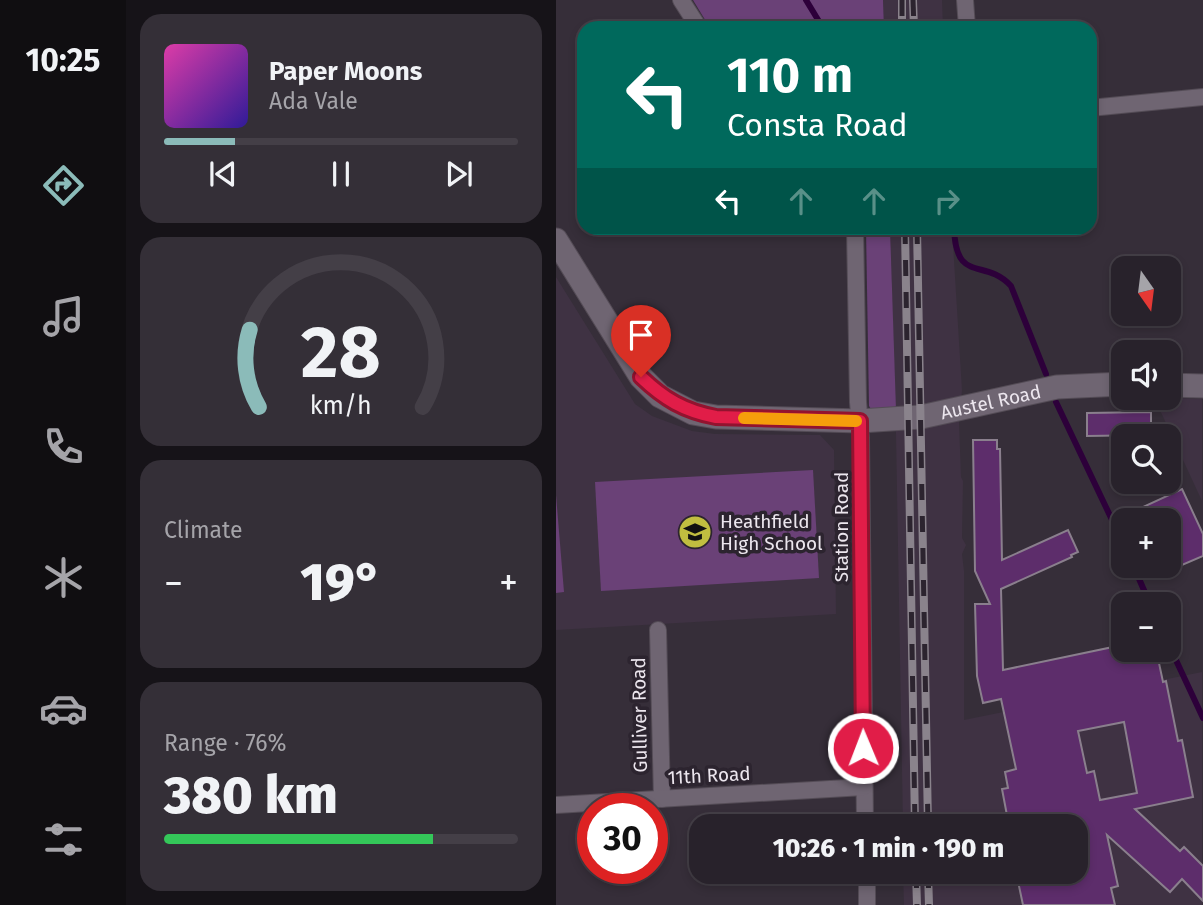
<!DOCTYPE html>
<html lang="en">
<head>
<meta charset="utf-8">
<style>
  :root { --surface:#28222b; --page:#342f37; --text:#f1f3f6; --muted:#a5a4a9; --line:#443f47; --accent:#8bbbb9 }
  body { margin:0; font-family:"Fira Sans",sans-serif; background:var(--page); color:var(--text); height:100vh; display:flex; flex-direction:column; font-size:26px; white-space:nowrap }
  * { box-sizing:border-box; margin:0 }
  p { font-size:23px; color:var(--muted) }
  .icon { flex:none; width:38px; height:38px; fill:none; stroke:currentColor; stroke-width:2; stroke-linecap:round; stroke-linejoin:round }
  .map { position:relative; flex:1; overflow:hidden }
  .drawer { display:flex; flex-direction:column; gap:14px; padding:14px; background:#161318; width:430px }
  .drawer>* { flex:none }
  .hud { position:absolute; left:21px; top:21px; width:520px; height:214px; border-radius:21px; box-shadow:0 4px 10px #0003,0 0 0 2px var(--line); background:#00695c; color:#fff; overflow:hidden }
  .needle { width:46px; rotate:166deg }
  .fabs { position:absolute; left:555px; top:256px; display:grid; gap:14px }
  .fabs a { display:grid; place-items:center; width:70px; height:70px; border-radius:14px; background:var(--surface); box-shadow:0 4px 10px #0003,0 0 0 2px var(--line); font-size:35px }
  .speed { position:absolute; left:21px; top:793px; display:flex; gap:14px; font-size:35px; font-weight:700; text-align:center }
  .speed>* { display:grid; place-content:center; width:91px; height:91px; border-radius:50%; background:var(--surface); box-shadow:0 4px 10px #0003,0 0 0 2px var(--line); line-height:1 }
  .speed .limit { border:10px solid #d22; background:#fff; color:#111 }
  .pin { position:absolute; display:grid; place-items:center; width:60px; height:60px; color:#fff; margin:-72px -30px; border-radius:50% 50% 50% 0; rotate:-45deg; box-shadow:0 0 7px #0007 }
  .pin .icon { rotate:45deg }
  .me { position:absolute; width:77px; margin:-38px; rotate:359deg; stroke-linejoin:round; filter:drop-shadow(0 0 5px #0008) }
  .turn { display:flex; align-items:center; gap:24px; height:147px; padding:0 35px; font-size:32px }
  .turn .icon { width:91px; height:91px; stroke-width:2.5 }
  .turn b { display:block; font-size:49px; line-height:60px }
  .lanes { display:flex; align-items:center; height:66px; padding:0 35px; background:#0003; justify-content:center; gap:35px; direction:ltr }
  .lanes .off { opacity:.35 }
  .big { font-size:52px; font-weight:800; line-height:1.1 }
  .drawer .widget { flex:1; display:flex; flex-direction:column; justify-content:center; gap:10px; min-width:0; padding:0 24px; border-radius:21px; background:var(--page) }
  .drawer .dial { align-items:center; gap:0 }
  .dial svg { height:182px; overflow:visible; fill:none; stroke:var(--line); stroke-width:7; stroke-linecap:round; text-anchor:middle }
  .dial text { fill:var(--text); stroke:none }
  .song { display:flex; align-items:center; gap:21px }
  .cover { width:84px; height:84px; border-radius:10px; background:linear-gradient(135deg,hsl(320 70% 55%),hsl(250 70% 35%)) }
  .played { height:7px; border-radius:4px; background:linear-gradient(90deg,var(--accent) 20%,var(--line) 20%) }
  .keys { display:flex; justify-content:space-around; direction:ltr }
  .heat { display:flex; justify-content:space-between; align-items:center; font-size:38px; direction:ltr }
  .charge { height:10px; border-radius:5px; background:linear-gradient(90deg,#34c759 76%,var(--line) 0) }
  .trip { position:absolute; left:133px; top:814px; width:399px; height:70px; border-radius:21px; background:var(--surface); box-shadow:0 4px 10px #0003,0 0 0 2px var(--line); font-weight:800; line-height:70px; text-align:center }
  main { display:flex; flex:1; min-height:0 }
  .tabs { display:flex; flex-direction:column; width:126px; justify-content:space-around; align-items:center; background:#100e11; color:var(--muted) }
  .tabs .icon { width:49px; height:49px }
  .tabs .current { color:var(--accent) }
  .tabs b { font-size:32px; color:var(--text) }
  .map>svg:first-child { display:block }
  .built { fill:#3f3243 }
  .green { fill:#6a4177 }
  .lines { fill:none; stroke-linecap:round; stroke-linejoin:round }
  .stream { stroke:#2d003a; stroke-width:6 }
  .building { fill:#5d2d6b; stroke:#8a7f8d; stroke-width:2; fill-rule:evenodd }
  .street-casing { stroke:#544c56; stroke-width:18 }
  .secondary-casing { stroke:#544c56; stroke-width:25 }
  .street { stroke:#6f6572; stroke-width:16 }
  .secondary { stroke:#6f6572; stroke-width:23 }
  .rail-casing { stroke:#8a838c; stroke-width:8 }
  .rail { stroke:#2c242f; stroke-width:5; stroke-dasharray:16; stroke-linecap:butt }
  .route-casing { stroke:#92132f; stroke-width:18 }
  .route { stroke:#e11d48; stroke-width:12 }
  .slow { stroke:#f59e0b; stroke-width:12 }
  .labels { text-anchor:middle; stroke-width:7; stroke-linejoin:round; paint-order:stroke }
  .street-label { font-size:19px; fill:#ece6ee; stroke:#2c242f }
  .poi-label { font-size:19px; fill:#ece6ee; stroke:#2c242f; text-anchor:start }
</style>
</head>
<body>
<main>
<nav class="tabs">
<b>10:25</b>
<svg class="icon current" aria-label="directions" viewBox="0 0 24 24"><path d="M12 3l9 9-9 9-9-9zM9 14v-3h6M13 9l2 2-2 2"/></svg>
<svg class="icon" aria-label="music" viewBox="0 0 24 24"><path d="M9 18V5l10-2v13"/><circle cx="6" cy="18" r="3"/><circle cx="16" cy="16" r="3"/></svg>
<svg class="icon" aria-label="phone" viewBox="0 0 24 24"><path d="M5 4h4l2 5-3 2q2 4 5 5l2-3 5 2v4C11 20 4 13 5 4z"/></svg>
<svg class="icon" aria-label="climate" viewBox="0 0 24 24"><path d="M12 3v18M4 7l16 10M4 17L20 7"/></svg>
<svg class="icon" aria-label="car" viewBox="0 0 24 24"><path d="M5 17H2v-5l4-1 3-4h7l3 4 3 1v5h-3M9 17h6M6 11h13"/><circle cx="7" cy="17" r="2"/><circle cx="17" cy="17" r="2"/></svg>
<svg class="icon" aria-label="filters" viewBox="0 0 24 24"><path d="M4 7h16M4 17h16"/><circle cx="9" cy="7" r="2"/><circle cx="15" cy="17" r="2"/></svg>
</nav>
<section class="drawer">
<div class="widget">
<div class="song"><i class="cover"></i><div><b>Paper Moons</b><p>Ada Vale</p></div></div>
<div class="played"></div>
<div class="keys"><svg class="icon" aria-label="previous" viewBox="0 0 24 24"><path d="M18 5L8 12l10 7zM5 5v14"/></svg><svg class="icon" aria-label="pause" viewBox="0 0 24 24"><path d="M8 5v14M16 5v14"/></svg><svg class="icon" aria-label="next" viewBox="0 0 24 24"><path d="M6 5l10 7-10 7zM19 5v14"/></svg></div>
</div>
<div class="widget dial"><svg viewBox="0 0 100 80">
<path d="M14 69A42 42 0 1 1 86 69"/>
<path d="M14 69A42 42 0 0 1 10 35" stroke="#8bbbb9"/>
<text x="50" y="56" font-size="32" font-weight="700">28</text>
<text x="50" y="72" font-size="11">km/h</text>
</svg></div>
<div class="widget"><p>Climate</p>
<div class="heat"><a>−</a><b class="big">19°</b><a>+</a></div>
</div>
<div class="widget"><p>Range · 76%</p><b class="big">380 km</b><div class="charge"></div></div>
</section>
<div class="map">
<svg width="647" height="905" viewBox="0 0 647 905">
  <rect width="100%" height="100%" fill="#362e39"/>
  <g class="built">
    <polygon points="327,0 386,0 387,28 328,28"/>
    <polygon points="334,228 396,228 406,390 403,422 405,477 407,481 406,538 410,545 406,554 408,571 408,720 646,672 646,905 348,905 347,872 520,872 520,826 347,826 340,434"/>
    <polygon points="0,277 79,404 96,416 136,431 159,434 264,435 278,450 280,614 0,630"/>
    <polygon points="598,397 646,399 646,501 603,408"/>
  </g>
  <g class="green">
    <polygon points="137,0 327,0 328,28 154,28"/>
    <polygon points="310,228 334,228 340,410 315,409 313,406"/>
    <polygon points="257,470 263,578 45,591 39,482"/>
    <polygon points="0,495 8,592 0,593"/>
  </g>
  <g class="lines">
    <g class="stream">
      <polyline points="250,0 267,28"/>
      <path d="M398,228c2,57 30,29 57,58l35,88"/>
      <polyline points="500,402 567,543"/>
      <polyline points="577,565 594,604"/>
      <polyline points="612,643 647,718"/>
    </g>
  </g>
  <g class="building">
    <polygon points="595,412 595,435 531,436 531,413"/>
    <path d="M417,440h24v9h3l2,111 66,-30 10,22 -7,3 1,2 -71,32 2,81 110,-23 1,3 42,-1 7,33 3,-1 12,60 4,-1 11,57 -58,12 45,42 4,-4 19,19v35l-21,-22 -12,13 -63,-57 11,51 -7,2 4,17h-92l-7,-33h60v-46h-67l-7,-37 6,-1 -3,-16 11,-3 -15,-70 -18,4 -6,-27 -2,-72h15l-15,-33zM568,722l13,71 -37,7 -6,-29 -7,2 -9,-42z"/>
    <polygon points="626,489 647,534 647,556 612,571 612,520 559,520"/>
  </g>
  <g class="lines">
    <defs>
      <g id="street">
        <polyline points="125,0 143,28"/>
        <polyline points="409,0 411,28"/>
        <polyline points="534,108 647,97"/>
        <polyline points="299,228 302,402 305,438 309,826"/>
        <polyline points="102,630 106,799"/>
        <polyline points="0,805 308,787"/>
        <polyline points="311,872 311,905"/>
      </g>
      <g id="secondary">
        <path id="s1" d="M0,240l85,137 19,19 33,17 23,4 144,4 61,-4 136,-30 66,-3"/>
        <polyline points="612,385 647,386"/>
      </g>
    </defs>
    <use href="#street" class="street-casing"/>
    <use href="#secondary" class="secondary-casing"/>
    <use href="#street" class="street"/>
    <use href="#secondary" class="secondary"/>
    <defs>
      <g id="rail">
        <polyline points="346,0 346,28"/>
        <polyline points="357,0 358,28"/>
        <polyline points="349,228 359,826"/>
        <polyline points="361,228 372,826"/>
        <polyline points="360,872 361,905"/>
        <polyline points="372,872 373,905"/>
      </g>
    </defs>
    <use href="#rail" class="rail-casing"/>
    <use href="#rail" class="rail"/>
  </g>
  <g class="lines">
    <defs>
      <path id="route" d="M85,377c23,22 43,34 75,40l144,4 3,327"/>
    </defs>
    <use href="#route" class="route-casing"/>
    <use href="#route" class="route"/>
    <polyline class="slow" points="188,418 300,421"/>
  </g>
  <defs>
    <symbol id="school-disc" viewBox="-11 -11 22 22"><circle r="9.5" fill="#c1be40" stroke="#2c242f"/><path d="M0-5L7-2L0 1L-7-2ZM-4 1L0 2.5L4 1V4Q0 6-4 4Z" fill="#111"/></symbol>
  </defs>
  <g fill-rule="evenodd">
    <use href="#school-disc" x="120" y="513" width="38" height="38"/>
  </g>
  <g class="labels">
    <g class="street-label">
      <text dy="7" stroke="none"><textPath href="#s1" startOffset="525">Austel Road</textPath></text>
      <text transform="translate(285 527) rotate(-90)" y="7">Station Road</text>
      <text transform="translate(83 715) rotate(-91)" y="7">Gulliver Road</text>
      <text transform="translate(153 775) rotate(-3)" y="7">11th Road</text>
    </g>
    <g class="poi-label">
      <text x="164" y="528">Heathfield<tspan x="164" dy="22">High School</tspan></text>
    </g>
  </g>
</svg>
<div class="fabs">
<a><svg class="needle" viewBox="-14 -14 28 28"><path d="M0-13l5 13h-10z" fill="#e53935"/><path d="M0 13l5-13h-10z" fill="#a5a4a9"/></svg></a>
<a><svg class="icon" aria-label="sound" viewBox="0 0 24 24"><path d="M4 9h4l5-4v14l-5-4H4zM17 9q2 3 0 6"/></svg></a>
<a><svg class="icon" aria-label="search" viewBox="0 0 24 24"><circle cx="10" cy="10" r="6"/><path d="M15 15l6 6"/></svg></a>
<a>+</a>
<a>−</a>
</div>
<div class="speed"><div class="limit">30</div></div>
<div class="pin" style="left:85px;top:377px;background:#d93025"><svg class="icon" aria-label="arrive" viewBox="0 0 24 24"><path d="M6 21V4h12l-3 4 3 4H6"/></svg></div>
<svg class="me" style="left:307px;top:748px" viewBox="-20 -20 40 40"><circle r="17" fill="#e11d48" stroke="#fff" stroke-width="3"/><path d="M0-11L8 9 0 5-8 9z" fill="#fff"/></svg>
<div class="trip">10:26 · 1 min · 190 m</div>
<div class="hud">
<div class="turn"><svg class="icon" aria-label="left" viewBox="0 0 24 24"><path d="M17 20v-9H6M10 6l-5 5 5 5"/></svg><div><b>110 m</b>Consta Road</div></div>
<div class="lanes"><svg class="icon" aria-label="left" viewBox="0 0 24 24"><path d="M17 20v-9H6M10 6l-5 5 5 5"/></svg><svg class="icon off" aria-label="ahead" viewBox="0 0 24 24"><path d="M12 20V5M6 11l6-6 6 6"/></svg><svg class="icon off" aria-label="ahead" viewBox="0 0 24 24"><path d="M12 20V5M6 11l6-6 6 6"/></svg><svg class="icon off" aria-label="right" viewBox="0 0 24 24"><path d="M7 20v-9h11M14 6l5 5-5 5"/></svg></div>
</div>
</div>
</main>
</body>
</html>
